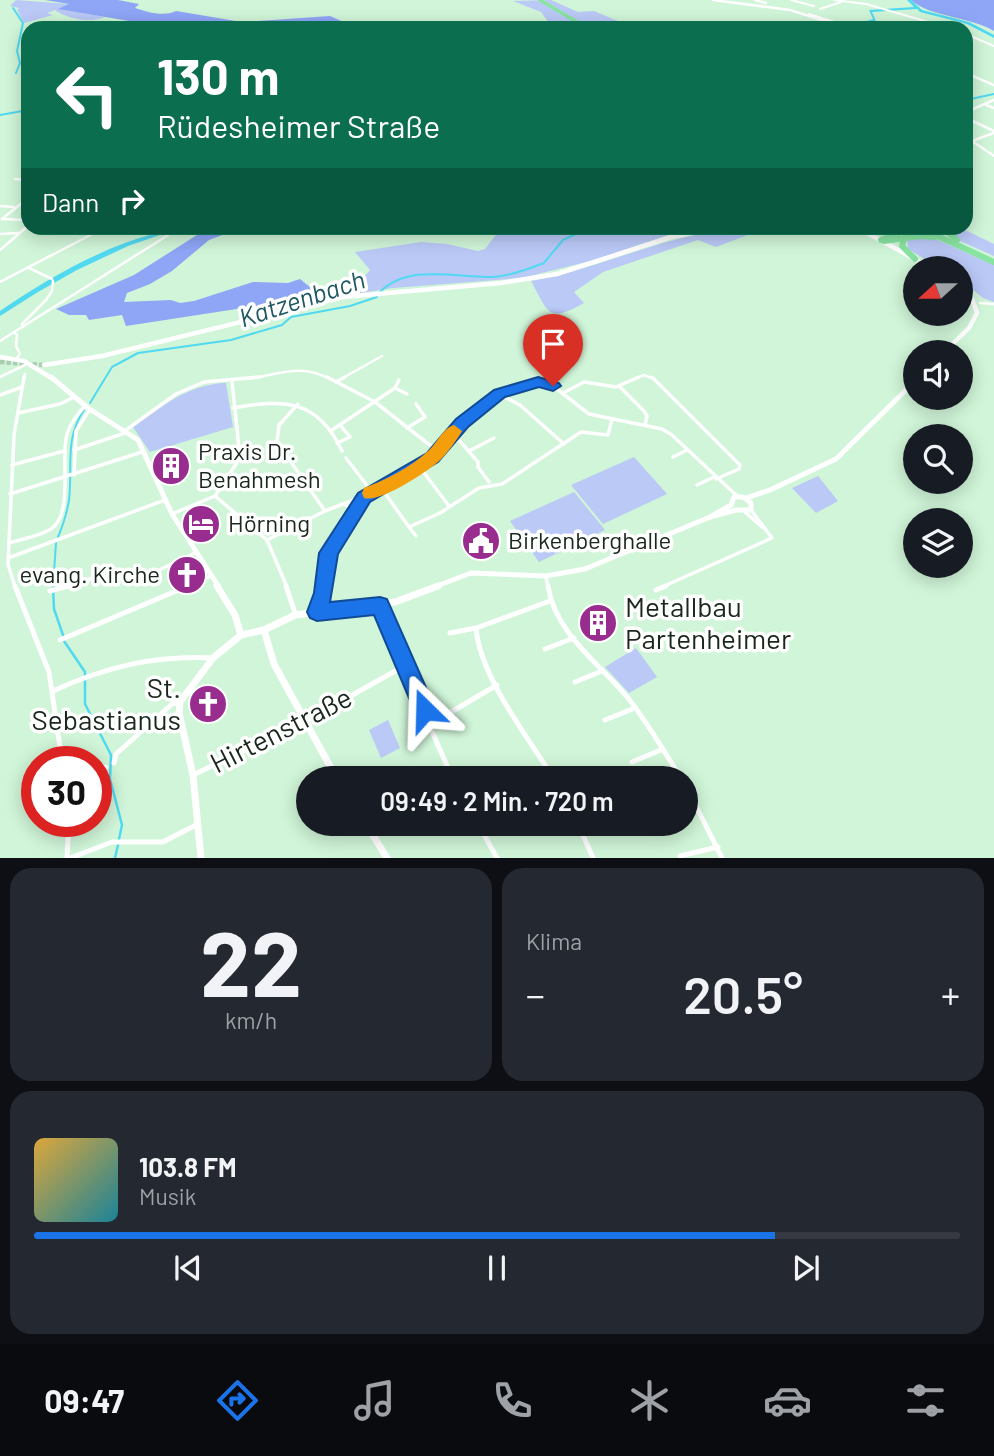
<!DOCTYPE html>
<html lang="de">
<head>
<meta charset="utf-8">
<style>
  :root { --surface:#171b24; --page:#242831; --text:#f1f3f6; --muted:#9ea1a6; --line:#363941; --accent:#1a73e8 }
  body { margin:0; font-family:Barlow,sans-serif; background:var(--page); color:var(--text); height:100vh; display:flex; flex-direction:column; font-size:26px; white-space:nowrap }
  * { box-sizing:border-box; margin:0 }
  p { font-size:23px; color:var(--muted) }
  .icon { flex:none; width:38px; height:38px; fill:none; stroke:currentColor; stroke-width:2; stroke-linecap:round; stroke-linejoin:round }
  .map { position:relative; height:858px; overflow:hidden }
  .details { display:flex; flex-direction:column; gap:10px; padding:10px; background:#0d0f14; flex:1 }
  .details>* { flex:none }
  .banner { position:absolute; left:21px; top:21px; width:952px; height:214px; border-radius:21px; box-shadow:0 4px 18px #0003; background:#0b6e4f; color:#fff; overflow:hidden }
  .needle { width:46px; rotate:249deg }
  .buttons { position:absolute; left:903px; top:256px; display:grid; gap:14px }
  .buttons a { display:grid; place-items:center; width:70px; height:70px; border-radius:50%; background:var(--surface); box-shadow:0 4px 18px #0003; font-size:35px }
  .speed { position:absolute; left:21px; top:746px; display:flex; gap:14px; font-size:35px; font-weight:700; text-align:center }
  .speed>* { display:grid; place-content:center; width:91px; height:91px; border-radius:50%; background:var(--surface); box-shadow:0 4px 18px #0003; line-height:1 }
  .speed .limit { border:10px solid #d22; background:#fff; color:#111 }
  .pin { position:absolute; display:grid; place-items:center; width:60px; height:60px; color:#fff; margin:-72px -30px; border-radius:50% 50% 50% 0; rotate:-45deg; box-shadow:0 0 7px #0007 }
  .pin .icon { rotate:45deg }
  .me { position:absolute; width:77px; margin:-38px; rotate:338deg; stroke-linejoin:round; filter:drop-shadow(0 0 5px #0008) }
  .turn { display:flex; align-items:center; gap:24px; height:147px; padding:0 21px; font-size:32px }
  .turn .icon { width:91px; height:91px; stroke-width:2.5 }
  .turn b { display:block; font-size:49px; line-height:60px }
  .then { display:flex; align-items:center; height:66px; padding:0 21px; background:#0003; gap:14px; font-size:26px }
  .big { font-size:52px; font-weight:600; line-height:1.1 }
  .details .widget { flex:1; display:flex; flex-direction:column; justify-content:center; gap:10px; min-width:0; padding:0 24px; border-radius:21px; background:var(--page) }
  .details .dial { align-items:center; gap:0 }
  .dial b { font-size:91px; line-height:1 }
  .song { display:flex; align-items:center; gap:21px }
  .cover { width:84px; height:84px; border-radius:10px; background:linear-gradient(135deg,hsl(40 70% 55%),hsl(190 70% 35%)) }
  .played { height:7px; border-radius:4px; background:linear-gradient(90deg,var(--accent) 80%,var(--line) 80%) }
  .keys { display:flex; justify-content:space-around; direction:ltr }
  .heat { display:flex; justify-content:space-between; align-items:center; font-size:38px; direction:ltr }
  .details .tiles { flex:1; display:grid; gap:10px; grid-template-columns:1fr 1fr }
  .widget:last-child { grid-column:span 2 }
  .trip { position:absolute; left:296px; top:766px; width:402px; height:70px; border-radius:35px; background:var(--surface); box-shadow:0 4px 18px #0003; font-weight:600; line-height:70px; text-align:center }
  .menu { display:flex; height:112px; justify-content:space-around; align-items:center; background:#090b0e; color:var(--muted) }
  .menu .icon { width:49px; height:49px }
  .menu .active { color:var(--accent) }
  .menu b { font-size:32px; color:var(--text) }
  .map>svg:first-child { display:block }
  .green { fill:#bbc9f7 }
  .forest { fill:#8fa5f6 }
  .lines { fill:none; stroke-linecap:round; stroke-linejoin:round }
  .stream-far1 { stroke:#51d9f1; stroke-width:2 }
  .stream { stroke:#51d9f1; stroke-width:2.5 }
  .river { fill:#51d9f1; fill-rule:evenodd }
  .secondary-tunnel { stroke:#abccb2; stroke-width:4.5; stroke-dasharray:4.5 2; stroke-linecap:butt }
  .street-far3 { stroke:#fff; stroke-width:2 }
  .street-far2 { stroke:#fff; stroke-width:2.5 }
  .street-far1 { stroke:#fff; stroke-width:3.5 }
  .street { stroke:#fff; stroke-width:5 }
  .secondary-far3 { stroke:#fff; stroke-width:2.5 }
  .secondary-far2 { stroke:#fff; stroke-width:4.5 }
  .secondary-far1 { stroke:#fff; stroke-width:5 }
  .secondary { stroke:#fff; stroke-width:7 }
  .highway-far1 { stroke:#89e4a2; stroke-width:3.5 }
  .highway { stroke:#89e4a2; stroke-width:6 }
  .route { fill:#1a73e8; stroke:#114b97; stroke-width:2 }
  .slow { fill:#f59e0b }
  .labels { text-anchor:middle; stroke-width:7; stroke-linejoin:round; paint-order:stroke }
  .poi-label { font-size:24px; fill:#19271c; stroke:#fff; text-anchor:start }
  .water-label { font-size:26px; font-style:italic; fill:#205862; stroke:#fff }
  .near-poi-label { font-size:28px; fill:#19271c; stroke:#fff; text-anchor:start }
  .near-street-label { font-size:28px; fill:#19271c; stroke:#fff }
</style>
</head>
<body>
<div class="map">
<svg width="994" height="858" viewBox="0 0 994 858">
  <rect width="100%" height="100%" fill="#d0f5d8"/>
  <g class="green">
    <path d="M16,0l53,4 -9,5 45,8c-16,7 -40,1 -50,-7l-8,3 6,2 -29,8 -7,-13 2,-2 -9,-2z"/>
    <polygon points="551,0 578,12 594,11 625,24 581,28 569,22 549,23 541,12 513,1"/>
    <polygon points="501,228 702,228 674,233 598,259 522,278 393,288 322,299 321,296 359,283 370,270 355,252 421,242 447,244 478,251 485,249"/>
    <path d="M734,228h32l-50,19 -18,-7 -95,32 -29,20 10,11c-36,20 -35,11 -53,-22 70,-13 133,-45 203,-53z"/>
    <polygon points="945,228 961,228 994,244 994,256 960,241"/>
    <polygon points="918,236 938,240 994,265 994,302 983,298 961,280 961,268 940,268 908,249 907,239"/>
    <path d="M221,383h5l7,44 -83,25 -17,-25c29,-21 52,-40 88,-44z"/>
    <polygon points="634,457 667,494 603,524 571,485"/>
    <polygon points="818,476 838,501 816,513 792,488"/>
    <polygon points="574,492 605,530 539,562 510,521"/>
    <polygon points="636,648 657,677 629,693 605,667"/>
    <polygon points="388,720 400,748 381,758 369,730"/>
  </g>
  <g class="forest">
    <path d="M45,0h73l21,4 -4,4c13,4 28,9 41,3l66,11 88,-6 16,7 -2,5h-206l9,-4 -89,-15 11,-5z"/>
    <path d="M911,0h83v31c-23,-14 -67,-15 -83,-31z"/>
    <polygon points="208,228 241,228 209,240 172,271 150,284 127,293 124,302 171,300 180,303 194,301 253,282 288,283 300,279 321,296 126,326 122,315 89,320 86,315 69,315 56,309 134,275"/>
  </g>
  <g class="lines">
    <g class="stream-far1">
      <polyline points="13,8 23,23 17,51 20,63 16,73"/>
      <polyline points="966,100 994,94"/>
      <polyline points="0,115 28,110"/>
      <polyline points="543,264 563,240 589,228"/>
      <path d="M380,292c29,-29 76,-14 113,-15 16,-1 33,-7 48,-13"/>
      <polyline points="90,403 112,367 138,353 231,340 282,325 291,317 350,306 377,297"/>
      <path d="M58,537c5,-12 9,-24 11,-37 4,-32 -5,-61 15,-90"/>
      <polyline points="53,587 56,543"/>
    </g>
    <g class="stream">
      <polyline points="53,586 54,609 63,635"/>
      <polyline points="64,641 85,672 85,704 111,755 110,779 122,825 119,839"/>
      <polyline points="115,858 118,845"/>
    </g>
    <g class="river">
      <polygon points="907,0 911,0 922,10 969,22 994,35 994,38 967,24 920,12 917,9 872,12 876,21 853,27 851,26 873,19 869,10 914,7"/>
      <path d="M172,228h8l-52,18 -51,24 -39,22 -38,24v-5c38,-26 82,-52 125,-68 16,-6 32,-10 47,-15z"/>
    </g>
    <polyline class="secondary-tunnel" points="0,362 44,365"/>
    <g class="street-far3">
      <polyline points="791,0 814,6"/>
      <polyline points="834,0 866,4 949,28"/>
      <polyline points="820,9 841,2"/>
      <polyline points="809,14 853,28"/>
      <polyline points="916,28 929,23"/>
      <polyline points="966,34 994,46"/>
      <polyline points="25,86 28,88"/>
    </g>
    <g class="street-far2">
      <polyline points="986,105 994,108"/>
      <polyline points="966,112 994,100"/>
      <polyline points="966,118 994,131"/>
      <polyline points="994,133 972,141 994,156"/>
      <polyline points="966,157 969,158"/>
      <polyline points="15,179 28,180"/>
      <polyline points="0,206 14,207"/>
      <polyline points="2,219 28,198"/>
      <polyline points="2,219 28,220"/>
      <polyline points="154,228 169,228"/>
      <polyline points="0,234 19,233"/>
      <polyline points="0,250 28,226"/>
      <polyline points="29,268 52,279"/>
      <polyline points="0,282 104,228"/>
      <polyline points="980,303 994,304"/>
      <polyline points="23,327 22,324 46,300 52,291 53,281"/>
      <polyline points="14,332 17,335 16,346 20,354 16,359"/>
      <polyline points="0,341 173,232"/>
      <polyline points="0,377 27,364"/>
      <polyline points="24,379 25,374"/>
      <path d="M244,379c33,-3 54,-17 86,0"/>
      <polyline points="341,379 382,356"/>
      <polyline points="635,379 644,375 654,379"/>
    </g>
    <g class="street-far1">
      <polyline points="327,377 375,402 431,446 442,447"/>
      <polyline points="652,377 740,465 739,469 716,479"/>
      <polyline points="232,381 240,458 215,496 267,540 287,587"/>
      <polyline points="336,382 345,377"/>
      <polyline points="619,386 644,411 647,416 645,425"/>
      <polyline points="395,388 407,394"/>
      <polyline points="563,393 584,382 616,387 639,377"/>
      <polyline points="0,395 22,387"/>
      <polyline points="501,395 520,405 564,444"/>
      <polyline points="298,404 279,425 277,442 325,511"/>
      <path d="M233,408c51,-9 85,-9 109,43"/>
      <polyline points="18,413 60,404 74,397"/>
      <polyline points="407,428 425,417 416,404"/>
      <polyline points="126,430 176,394 204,382 259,377"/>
      <polyline points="332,430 395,388 399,380"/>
      <polyline points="448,439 459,440 478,462 478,467 489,482"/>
      <polyline points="337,443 350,437 340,425"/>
      <polyline points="74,450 125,433"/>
      <polyline points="469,451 494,438"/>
      <polyline points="673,457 687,450"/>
      <polyline points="346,458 372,492"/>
      <polyline points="12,465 64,451"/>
      <polyline points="419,466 449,506"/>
      <polyline points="74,475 76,431 90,409"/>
      <polyline points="697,485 714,477"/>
      <polyline points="382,489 409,527 440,513 479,488 502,484 581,432 608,435 612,419"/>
      <polyline points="10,494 142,452"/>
      <polyline points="354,511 363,499"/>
      <polyline points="745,512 762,527"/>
      <polyline points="172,514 215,496"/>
      <polyline points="409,527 416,536"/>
      <polyline points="267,540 325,511 382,489 433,457 462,423 500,394 531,383 553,386 589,414 662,429 672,435 737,496"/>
      <path d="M9,543c13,-4 31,-7 42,-14 23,-15 9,-71 16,-95 4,-12 10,-19 18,-28"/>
      <polyline points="8,558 165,500"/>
      <polyline points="546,576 548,587"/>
      <polyline points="15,587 8,564 14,435 24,377"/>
      <polyline points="62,587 99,576 138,580 195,553"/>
      <polyline points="184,587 211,576"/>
      <polyline points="325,587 328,553 354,511 346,505"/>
      <polyline points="662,587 772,538 751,510"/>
    </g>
    <g class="street">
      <polyline points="15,586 49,672 62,761"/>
      <polyline points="286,586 295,613"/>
      <path d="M548,586c7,47 51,77 80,112 20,25 36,54 54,81"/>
      <polyline points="656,590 666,586"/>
      <polyline points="50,591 68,586"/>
      <path d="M550,601l-74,27c4,49 52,109 78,151"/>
      <polyline points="380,606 421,695 429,725 453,779"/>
      <polyline points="317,612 325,586"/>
      <polyline points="450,633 476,628"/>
      <polyline points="60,640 188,586"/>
      <polyline points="545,649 574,638"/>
      <polyline points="575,682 602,671"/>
      <path d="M53,691c52,-24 102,-36 160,-33"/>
      <polyline points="605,720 635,708"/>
      <polyline points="429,725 497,685"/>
      <polyline points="632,762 663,749"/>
      <polyline points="114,763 116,754 172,704 180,702"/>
      <polyline points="96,772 106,767"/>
      <polyline points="195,774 304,722 406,665"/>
      <polyline points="686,786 722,858"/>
      <polyline points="478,824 497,858"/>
      <polyline points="578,824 593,858"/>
      <polyline points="680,856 718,847"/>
      <polyline points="67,858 69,821"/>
      <polyline points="70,858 112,842 163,842 196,825"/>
    </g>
    <g class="secondary-far3">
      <polyline points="713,0 790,10 847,28"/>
      <polyline points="755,0 766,3"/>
      <polyline points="966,73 994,85"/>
    </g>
    <g class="secondary-far2">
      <polyline points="858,228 931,268"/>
      <polyline points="944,352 969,328 977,313 971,296 961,285"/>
      <polyline points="0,357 24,361 53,379"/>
      <polyline points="44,365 102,356 343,297 501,283 557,274 671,237 719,228"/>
    </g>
    <g class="secondary-far1">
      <polyline points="51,377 88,408 138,440 172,514 219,587"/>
      <polygon points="734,497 743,497 751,503 751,510 736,510 710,517 731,505"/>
      <polyline points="746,498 770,490 836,459 915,381"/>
      <polyline points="434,587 471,573 546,576 585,569 710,517"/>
    </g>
    <g class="secondary">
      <polyline points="217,586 235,615 241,635"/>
      <polyline points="264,630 274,664 337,779"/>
      <polyline points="241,635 264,630 295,615 395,602 438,586"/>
      <polyline points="366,824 387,858"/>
      <polyline points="201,858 193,775 179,713 180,702 213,658 241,635"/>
    </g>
    <polyline class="highway-far1" points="540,0 587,28"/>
    <g class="highway">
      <polyline points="920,228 994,262"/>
      <polyline points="942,228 957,240"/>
      <polyline points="904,238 902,246 915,259"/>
      <polyline points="881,240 899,233 904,228"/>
      <polyline points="884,241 920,236 935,237"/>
    </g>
  </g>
  <polygon class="route" points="538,377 559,383 561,386 553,391 539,387 505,397 468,427 438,462 370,502 338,554 330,602 380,597 387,599 436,710 433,717 425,721 417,717 374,615 317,621 310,618 307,612 314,593 319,553 358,493 427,453 456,419 494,390"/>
  <path class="slow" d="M454,425l8,6c-6,10 -15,23 -24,31 -13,11 -58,41 -74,36l-2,-5 2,-5c20,-7 47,-21 63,-36 10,-8 15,-23 27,-27z"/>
  <defs>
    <symbol id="building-disc" viewBox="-11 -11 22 22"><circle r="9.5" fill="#982d8f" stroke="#fff"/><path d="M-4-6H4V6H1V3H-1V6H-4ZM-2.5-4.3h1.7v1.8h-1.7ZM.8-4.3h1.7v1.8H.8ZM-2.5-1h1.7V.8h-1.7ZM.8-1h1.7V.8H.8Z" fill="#fff"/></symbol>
    <symbol id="hotel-disc" viewBox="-11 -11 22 22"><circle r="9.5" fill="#982d8f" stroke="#fff"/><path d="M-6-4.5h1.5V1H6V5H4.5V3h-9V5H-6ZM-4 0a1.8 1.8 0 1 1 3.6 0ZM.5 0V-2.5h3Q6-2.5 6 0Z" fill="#fff"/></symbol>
    <symbol id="civic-disc" viewBox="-11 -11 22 22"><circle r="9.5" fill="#982d8f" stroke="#fff"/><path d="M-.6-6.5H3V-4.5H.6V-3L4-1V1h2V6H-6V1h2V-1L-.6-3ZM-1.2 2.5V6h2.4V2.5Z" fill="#fff"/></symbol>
    <symbol id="church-disc" viewBox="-11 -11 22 22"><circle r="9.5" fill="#982d8f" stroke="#fff"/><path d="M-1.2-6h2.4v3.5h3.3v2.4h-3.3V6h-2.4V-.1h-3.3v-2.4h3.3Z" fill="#fff"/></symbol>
  </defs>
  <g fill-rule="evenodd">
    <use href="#building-disc" x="149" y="444" width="44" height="44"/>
    <use href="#hotel-disc" x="179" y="502" width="44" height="44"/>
    <use href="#civic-disc" x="459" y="519" width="44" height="44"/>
    <use href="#church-disc" x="165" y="553" width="44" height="44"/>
    <use href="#building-disc" x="576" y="601" width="44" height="44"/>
    <use href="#church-disc" x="186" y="682" width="44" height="44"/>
  </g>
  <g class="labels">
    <g class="poi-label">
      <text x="198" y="460">Praxis Dr.<tspan x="198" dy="28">Benahmesh</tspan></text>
      <text x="228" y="532">Hörning</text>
      <text x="508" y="549">Birkenberghalle</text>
      <text x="160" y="583" text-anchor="end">evang. Kirche</text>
    </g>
    <g class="water-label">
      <text transform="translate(302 299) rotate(-18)" y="9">Katzenbach</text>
    </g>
    <g class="near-poi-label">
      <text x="625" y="617">Metallbau<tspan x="625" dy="32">Partenheimer</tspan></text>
      <text x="181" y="698" text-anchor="end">St.<tspan x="181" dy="32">Sebastianus</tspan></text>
    </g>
    <g class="near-street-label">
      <text transform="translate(281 730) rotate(-27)" y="10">Hirtenstraße</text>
    </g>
  </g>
</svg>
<div class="buttons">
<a><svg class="needle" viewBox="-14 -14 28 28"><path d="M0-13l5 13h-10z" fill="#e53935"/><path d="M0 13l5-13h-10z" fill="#9ea1a6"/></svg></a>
<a><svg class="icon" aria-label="sound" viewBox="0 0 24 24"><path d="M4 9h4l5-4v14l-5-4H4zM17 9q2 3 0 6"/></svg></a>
<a><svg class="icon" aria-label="search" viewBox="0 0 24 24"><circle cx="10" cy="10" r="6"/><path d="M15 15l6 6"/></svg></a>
<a><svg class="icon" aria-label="layers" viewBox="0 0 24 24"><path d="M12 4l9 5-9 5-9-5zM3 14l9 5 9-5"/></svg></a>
</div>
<div class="speed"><div class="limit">30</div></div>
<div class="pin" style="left:553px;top:386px;background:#d93025"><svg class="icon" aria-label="arrive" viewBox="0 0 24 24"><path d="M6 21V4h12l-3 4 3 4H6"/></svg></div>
<svg class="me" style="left:425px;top:710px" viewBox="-20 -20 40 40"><path d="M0-17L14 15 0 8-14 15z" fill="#1a73e8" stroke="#fff" stroke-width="4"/></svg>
<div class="trip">09:49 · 2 Min. · 720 m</div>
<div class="banner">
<div class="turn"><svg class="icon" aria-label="left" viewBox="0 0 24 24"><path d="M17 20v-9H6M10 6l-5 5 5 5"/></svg><div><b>130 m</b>Rüdesheimer Straße</div></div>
<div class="then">Dann<svg class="icon" aria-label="right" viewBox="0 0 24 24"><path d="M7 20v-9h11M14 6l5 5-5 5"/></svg></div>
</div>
</div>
<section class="details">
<div class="tiles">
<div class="widget dial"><b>22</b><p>km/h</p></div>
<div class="widget"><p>Klima</p>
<div class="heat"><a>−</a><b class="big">20.5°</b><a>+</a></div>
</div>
<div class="widget">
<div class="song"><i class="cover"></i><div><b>103.8 FM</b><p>Musik</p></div></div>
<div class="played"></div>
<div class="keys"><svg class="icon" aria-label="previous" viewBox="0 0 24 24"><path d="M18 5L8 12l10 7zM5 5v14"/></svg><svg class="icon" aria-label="pause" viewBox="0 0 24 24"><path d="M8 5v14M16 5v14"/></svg><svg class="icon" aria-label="next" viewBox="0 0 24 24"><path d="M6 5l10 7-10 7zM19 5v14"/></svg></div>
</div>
</div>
</section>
<nav class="menu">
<b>09:47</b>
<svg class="icon active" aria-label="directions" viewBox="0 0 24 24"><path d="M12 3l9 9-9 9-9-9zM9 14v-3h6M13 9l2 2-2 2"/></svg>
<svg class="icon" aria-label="music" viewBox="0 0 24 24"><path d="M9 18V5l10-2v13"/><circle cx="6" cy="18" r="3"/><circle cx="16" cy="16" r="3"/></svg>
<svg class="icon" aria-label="phone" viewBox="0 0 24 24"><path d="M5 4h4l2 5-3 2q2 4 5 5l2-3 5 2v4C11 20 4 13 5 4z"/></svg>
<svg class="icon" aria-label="climate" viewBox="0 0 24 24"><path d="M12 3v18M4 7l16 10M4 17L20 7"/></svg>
<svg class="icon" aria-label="car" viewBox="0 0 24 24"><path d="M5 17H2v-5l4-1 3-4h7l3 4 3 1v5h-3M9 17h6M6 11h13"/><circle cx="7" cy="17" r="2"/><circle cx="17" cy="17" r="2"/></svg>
<svg class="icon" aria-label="filters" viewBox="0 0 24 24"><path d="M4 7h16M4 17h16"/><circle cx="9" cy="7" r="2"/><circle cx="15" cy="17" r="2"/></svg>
</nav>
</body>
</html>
